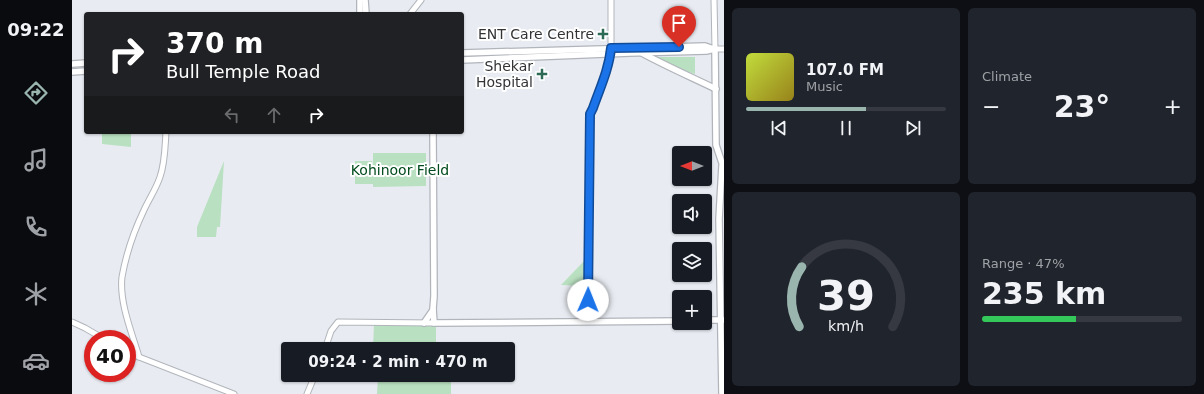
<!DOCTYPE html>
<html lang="en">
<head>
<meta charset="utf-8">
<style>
  :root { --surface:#171b24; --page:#20242c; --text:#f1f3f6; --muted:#9ea1a6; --line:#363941; --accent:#99b5ae }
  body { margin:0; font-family:"DejaVu Sans",sans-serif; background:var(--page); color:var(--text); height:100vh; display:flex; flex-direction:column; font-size:15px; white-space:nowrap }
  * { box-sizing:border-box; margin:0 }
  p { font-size:13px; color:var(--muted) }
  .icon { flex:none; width:22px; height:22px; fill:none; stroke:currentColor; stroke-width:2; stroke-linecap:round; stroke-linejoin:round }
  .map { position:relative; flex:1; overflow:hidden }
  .side { display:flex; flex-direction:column; gap:8px; padding:8px; background:#0d0f14; width:480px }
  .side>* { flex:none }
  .top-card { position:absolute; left:12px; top:12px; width:380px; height:122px; border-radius:4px; box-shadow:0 1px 3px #0004; background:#202124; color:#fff; overflow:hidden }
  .needle { width:26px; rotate:270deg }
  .tools { position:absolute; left:600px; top:146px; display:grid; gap:8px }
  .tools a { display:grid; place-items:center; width:40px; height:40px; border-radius:4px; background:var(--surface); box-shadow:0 1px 3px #0004; font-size:20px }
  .speed { position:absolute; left:12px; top:330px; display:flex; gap:8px; font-size:20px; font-weight:700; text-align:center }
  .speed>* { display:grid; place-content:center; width:52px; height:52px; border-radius:50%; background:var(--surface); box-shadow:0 1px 3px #0004; line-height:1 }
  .speed .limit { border:6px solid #d22; background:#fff; color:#111 }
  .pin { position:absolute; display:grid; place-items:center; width:34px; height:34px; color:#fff; margin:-41px -17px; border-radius:50% 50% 50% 0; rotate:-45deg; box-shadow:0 0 4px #0007 }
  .pin .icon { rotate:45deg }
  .me { position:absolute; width:44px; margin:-22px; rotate:1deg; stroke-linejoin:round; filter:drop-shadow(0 0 3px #0008) }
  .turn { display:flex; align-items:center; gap:14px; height:84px; padding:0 16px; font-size:18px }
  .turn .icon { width:52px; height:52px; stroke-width:2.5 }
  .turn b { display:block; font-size:28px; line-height:34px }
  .lanes { display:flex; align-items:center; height:38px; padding:0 16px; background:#0003; justify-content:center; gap:20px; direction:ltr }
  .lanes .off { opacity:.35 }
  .big { font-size:30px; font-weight:700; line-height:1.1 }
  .side .widget { flex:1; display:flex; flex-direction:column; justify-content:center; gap:6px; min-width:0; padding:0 14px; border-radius:6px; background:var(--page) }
  .side .dial { align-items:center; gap:0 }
  .dial svg { height:104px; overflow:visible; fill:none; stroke:var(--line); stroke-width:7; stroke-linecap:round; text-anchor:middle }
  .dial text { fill:var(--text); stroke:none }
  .song { display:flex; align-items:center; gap:12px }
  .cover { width:48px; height:48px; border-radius:6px; background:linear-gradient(135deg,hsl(70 70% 55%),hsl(50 70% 35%)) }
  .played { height:4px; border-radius:2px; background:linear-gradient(90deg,var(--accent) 60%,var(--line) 60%) }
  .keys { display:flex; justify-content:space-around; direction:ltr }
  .heat { display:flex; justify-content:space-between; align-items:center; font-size:22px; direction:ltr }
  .charge { height:6px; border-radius:3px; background:linear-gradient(90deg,#34c759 47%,var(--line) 0) }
  .side .tiles { flex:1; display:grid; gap:8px; grid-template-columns:repeat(2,1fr) }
  .trip { position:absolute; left:209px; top:342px; width:234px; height:40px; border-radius:4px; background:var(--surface); box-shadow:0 1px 3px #0004; font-weight:700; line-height:40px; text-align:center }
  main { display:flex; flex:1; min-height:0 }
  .menu { display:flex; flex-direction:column; width:72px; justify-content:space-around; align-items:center; background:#090b0e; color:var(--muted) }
  .menu .icon { width:28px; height:28px }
  .menu .current { color:var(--accent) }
  .menu b { font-size:18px; color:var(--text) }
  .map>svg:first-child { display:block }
  .green { fill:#b9e0c0 }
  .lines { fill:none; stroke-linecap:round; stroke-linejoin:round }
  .tertiary-casing { stroke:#b1b5bb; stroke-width:7 }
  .secondary-casing { stroke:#b1b5bb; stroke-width:8 }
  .tertiary { stroke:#fff; stroke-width:5 }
  .secondary { stroke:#fff; stroke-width:5.5 }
  .route-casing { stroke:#114b97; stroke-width:10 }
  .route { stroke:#1a73e8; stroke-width:7 }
  .poi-dot { fill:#2d6a56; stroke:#fff; stroke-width:1.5 }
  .labels { text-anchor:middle; stroke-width:4; stroke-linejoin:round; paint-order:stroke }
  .poi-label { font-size:14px; fill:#313335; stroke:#fff; text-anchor:end }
  .park-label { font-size:14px; fill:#004b1d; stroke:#fff }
</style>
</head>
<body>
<main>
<nav class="menu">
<b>09:22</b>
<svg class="icon current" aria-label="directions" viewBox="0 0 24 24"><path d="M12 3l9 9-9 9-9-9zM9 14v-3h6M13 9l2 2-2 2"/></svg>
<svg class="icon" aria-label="music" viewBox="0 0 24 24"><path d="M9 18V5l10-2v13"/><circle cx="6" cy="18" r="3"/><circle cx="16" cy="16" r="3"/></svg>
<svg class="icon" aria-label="phone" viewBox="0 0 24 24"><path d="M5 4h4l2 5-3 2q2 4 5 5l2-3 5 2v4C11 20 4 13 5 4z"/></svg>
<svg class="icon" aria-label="climate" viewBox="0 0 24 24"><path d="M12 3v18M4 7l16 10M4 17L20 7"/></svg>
<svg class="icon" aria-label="car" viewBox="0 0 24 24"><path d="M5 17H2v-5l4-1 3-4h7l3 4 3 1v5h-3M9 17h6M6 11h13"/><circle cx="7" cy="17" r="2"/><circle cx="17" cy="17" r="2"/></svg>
</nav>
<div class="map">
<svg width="652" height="394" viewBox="0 0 652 394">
  <rect width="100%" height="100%" fill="#e8ecf2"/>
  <g class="green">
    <polygon points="581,57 623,57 623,74 602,67"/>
    <polygon points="30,132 59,132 59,147 30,144"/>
    <polygon points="301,153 354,153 354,186 301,187 301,184 283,184 283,161 300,161 301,166"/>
    <polygon points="152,161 148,227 145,227 144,237 125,237 125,227"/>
    <polygon points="513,260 514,286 489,285"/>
    <polygon points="302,324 364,325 364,349 308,349 307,348 301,348"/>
    <polygon points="306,375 379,375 379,394 396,394 305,394"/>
  </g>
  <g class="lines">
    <defs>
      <g id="tertiary">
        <polyline points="642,0 643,49 652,49"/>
        <polyline points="338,14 349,0"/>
        <polyline points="515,321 518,114 521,108 538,58 539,48 539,0"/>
        <polyline points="0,322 13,328 32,339"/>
        <polyline points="253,349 259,331 266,322 362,323"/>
        <polyline points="55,351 67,357 162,394"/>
        <path d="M67,357c-7,-24 -20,-55 -17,-80 4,-23 12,-46 22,-67 5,-11 12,-21 16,-33 5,-14 5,-30 6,-45"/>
        <polyline points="235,394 243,375"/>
      </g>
      <g id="secondary">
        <polyline points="288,0 288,14"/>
        <polyline points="293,0 294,14"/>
        <polyline points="643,49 644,145 652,169"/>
        <polyline points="390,53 633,46 642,49"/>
        <path d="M570,53c24,13 49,24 74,36"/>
        <polyline points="390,60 558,53 634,51 643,49"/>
        <polyline points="0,64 14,63"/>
        <polyline points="0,72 14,71"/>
        <polyline points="361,132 362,296 361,309 362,323 607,321"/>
        <polyline points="633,320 652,320"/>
        <polyline points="352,323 361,310"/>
        <polyline points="650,394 647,219 650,166"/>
      </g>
    </defs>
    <use href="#tertiary" class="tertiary-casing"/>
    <use href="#secondary" class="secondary-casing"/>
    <use href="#tertiary" class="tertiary"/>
    <use href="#secondary" class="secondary"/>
  </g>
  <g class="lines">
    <defs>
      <path id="route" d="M516,300l2,-186 3,-6c7,-20 16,-39 18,-60l68,-1"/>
    </defs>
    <use href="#route" class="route-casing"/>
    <use href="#route" class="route"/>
  </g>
  <g class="poi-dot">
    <path d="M529 28h4v4h4v4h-4v4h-4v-4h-4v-4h4z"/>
    <path d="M468 68h4v4h4v4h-4v4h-4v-4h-4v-4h4z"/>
  </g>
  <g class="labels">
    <g class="poi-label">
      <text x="522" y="39">ENT Care Centre</text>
      <text x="461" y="71">Shekar<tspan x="461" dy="16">Hospital</tspan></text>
    </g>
    <g class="park-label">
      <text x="328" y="175">Kohinoor Field</text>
    </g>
  </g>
</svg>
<div class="tools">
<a><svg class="needle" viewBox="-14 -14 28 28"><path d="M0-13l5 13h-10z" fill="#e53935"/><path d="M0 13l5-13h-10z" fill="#9ea1a6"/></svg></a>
<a><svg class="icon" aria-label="sound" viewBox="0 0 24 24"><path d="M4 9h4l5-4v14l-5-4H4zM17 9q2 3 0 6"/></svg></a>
<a><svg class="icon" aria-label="layers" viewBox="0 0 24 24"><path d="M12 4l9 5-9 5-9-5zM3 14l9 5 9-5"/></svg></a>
<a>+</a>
</div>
<div class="speed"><div class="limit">40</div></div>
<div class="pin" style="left:607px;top:47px;background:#d93025"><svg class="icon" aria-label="arrive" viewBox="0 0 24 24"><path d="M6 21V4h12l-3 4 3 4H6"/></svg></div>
<svg class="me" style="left:516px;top:300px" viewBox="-20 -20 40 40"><circle r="19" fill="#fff"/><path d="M0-13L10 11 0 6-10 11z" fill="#1a73e8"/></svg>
<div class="trip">09:24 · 2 min · 470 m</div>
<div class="top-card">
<div class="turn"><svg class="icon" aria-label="right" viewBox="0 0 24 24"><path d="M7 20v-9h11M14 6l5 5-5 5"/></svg><div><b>370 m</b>Bull Temple Road</div></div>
<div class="lanes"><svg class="icon off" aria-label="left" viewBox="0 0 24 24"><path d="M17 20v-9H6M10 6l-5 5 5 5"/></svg><svg class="icon off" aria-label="ahead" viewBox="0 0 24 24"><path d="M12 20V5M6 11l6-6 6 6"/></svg><svg class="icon" aria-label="right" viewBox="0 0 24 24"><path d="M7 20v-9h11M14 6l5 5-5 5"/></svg></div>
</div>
</div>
<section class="side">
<div class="tiles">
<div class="widget">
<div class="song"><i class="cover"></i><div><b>107.0 FM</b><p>Music</p></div></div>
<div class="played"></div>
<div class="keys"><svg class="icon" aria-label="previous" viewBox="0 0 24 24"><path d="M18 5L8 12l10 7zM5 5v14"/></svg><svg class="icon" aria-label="pause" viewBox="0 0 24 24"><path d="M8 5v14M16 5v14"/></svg><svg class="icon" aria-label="next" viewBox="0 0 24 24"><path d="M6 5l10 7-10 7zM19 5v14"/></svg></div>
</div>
<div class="widget"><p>Climate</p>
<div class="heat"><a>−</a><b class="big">23°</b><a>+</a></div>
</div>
<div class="widget dial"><svg viewBox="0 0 100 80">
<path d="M14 69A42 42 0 1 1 86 69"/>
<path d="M14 69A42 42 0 0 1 16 23" stroke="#99b5ae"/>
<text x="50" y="56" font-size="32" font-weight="700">39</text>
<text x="50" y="72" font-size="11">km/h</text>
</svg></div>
<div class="widget"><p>Range · 47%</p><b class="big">235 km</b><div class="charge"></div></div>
</div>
</section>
</main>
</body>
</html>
